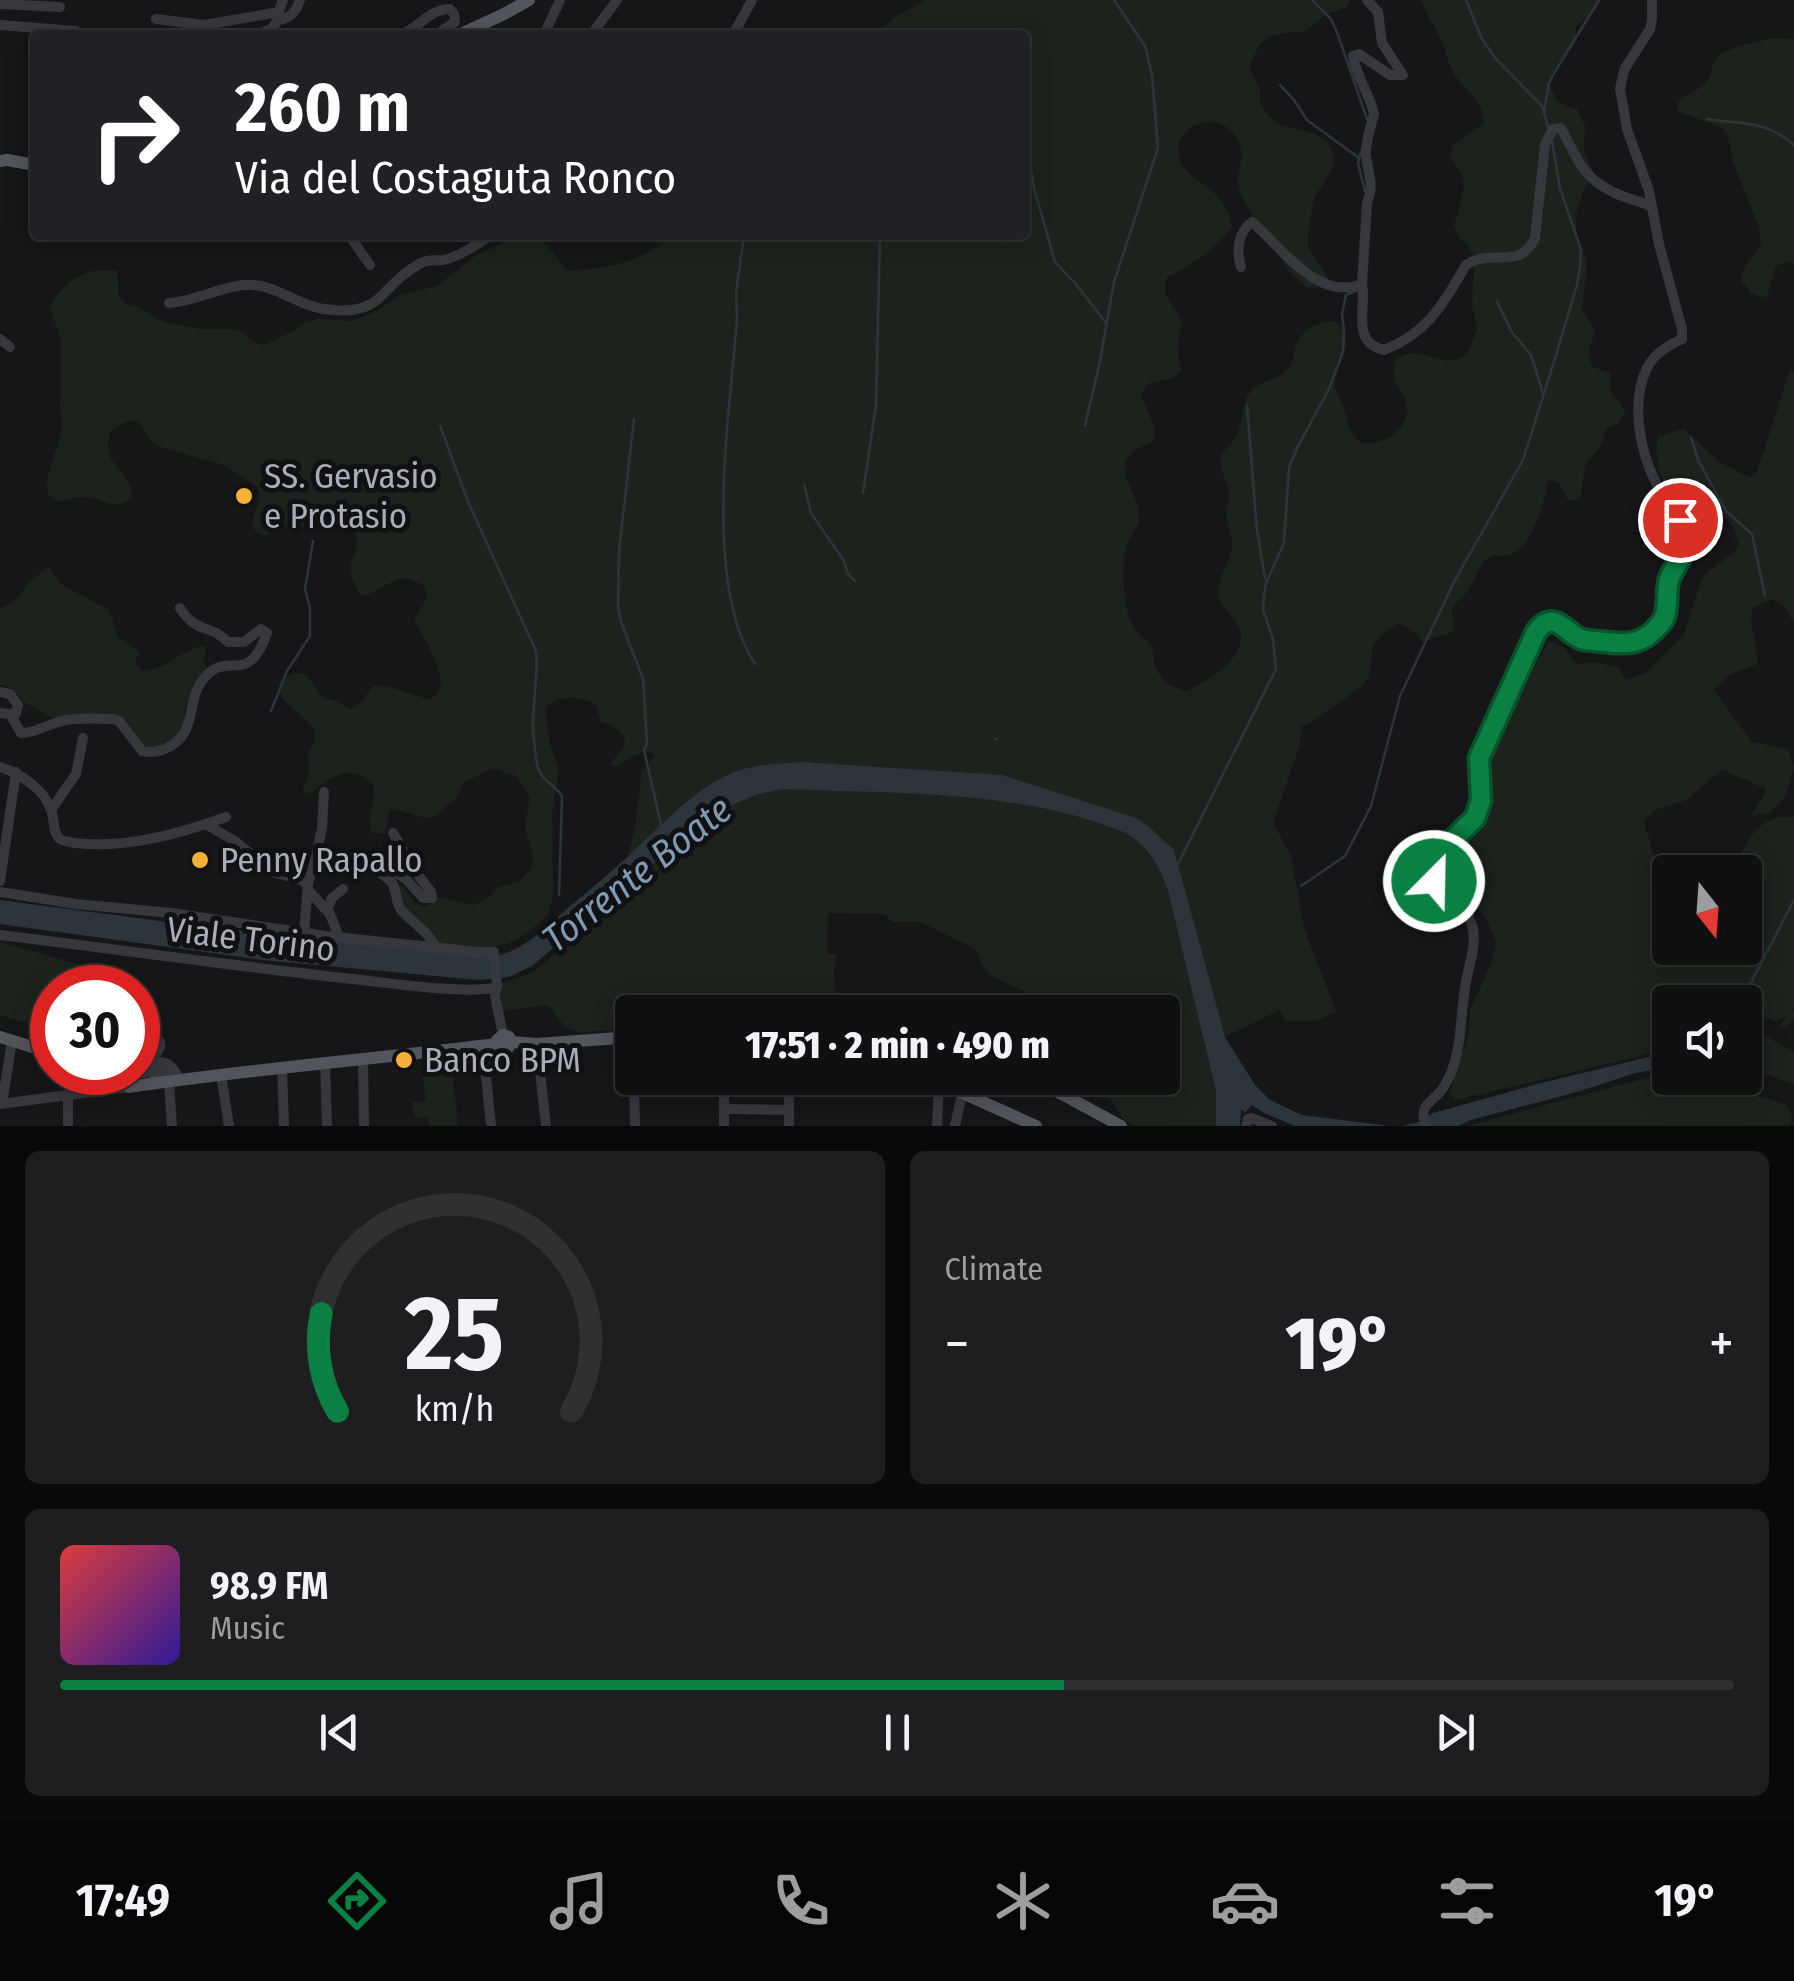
<!DOCTYPE html>
<html lang="en">
<head>
<meta charset="utf-8">
<style>
  :root { --surface:#101012; --page:#1e1e20; --text:#f1f3f6; --muted:#9c9d9f; --line:#303032; --accent:#0b8043 }
  body { margin:0; font-family:"Fira Sans Condensed",sans-serif; background:var(--page); color:var(--text); height:100vh; display:flex; flex-direction:column; font-size:38px; white-space:nowrap }
  * { box-sizing:border-box; margin:0 }
  p { font-size:32px; color:var(--muted) }
  .icon { flex:none; width:55px; height:55px; fill:none; stroke:currentColor; stroke-width:2; stroke-linecap:round; stroke-linejoin:round }
  .map { position:relative; height:1126px; overflow:hidden }
  .drawer { display:flex; flex-direction:column; gap:25px; padding:25px; background:#09090a; flex:1 }
  .drawer>* { flex:none }
  .guide { position:absolute; left:30px; top:30px; width:1000px; height:210px; border-radius:10px; box-shadow:0 5px 25px #0003,0 0 0 2px var(--line); background:#202124; color:#fff; overflow:hidden }
  .needle { width:65px; rotate:163deg }
  .buttons { position:absolute; left:1652px; top:855px; display:grid; gap:20px }
  .buttons a { display:grid; place-items:center; width:110px; height:110px; border-radius:10px; background:var(--surface); box-shadow:0 5px 25px #0003,0 0 0 2px var(--line); font-size:50px }
  .speed { position:absolute; left:30px; top:965px; display:flex; gap:20px; font-size:50px; font-weight:700; text-align:center }
  .speed>* { display:grid; place-content:center; width:130px; height:130px; border-radius:50%; background:var(--surface); box-shadow:0 5px 25px #0003,0 0 0 2px var(--line); line-height:1 }
  .speed .limit { border:15px solid #d22; background:#fff; color:#111 }
  .pin { position:absolute; display:grid; place-items:center; width:85px; height:85px; color:#fff; margin:-42px; border:5px solid #fff; border-radius:50%; box-shadow:0 2px 10px #0007 }
  .me { position:absolute; width:110px; margin:-55px; rotate:23deg; stroke-linejoin:round; filter:drop-shadow(0 0 8px #0008) }
  .turn { display:flex; align-items:center; gap:35px; height:210px; padding:0 40px; font-size:45px }
  .turn .icon { width:130px; height:130px; stroke-width:2.5 }
  .turn b { display:block; font-size:70px; line-height:85px }
  .big { font-size:75px; font-weight:800; line-height:1.1 }
  .drawer .widget { flex:1; display:flex; flex-direction:column; justify-content:center; gap:15px; min-width:0; padding:0 35px; border-radius:15px; background:var(--page) }
  .drawer .dial { align-items:center; gap:0 }
  .dial svg { height:260px; overflow:visible; fill:none; stroke:var(--line); stroke-width:7; stroke-linecap:round; text-anchor:middle }
  .dial text { fill:var(--text); stroke:none }
  .song { display:flex; align-items:center; gap:30px }
  .cover { width:120px; height:120px; border-radius:15px; background:linear-gradient(135deg,hsl(0 70% 55%),hsl(250 70% 35%)) }
  .played { height:10px; border-radius:5px; background:linear-gradient(90deg,var(--accent) 60%,var(--line) 60%) }
  .keys { display:flex; justify-content:space-around; direction:ltr }
  .heat { display:flex; justify-content:space-between; align-items:center; font-size:55px; direction:ltr }
  .drawer .tiles { flex:1; display:grid; gap:25px; grid-template-columns:1fr 1fr }
  .widget:last-child { grid-column:span 2 }
  .trip { position:absolute; left:615px; top:995px; width:565px; height:100px; border-radius:10px; background:var(--surface); box-shadow:0 5px 25px #0003,0 0 0 2px var(--line); font-weight:800; line-height:100px; text-align:center }
  .menu { display:flex; height:160px; justify-content:space-around; align-items:center; background:#060607; color:var(--muted) }
  .menu .icon { width:70px; height:70px }
  .menu .active { color:var(--accent) }
  .menu b { font-size:45px; color:var(--text) }
  .map>svg:first-child { display:block }
  .green { fill:#1c231d }
  .water { fill:#2c353c }
  .lines { fill:none; stroke-linecap:round; stroke-linejoin:round }
  .stream { stroke:#2c353c; stroke-width:2.5 }
  .minor { stroke:#37383d; stroke-width:10 }
  .major { stroke:#53555c; stroke-width:12 }
  .route-casing { stroke:#07532c; stroke-width:25 }
  .route { stroke:#0b8043; stroke-width:18 }
  .poi-dot { fill:#f2b134; stroke:#111113; stroke-width:4 }
  .labels { text-anchor:middle; stroke-width:10; stroke-linejoin:round; paint-order:stroke }
  .poi-label { font-size:35px; fill:#a8adb8; stroke:#111113; text-anchor:start }
  .street-label { font-size:35px; fill:#a8adb8; stroke:#111113 }
  .water-label { font-size:38px; font-style:italic; fill:#7f9bb3; stroke:#111113 }
</style>
</head>
<body>
<div class="map">
<svg width="1794" height="1126" viewBox="0 0 1794 1126">
  <rect width="100%" height="100%" fill="#161618"/>
  <g class="green">
    <path d="M924,0h426l-3,7 -23,8 -17,16 -25,2 -11,3 -11,8 -11,22 11,24v12l7,12 11,10 37,10 12,7 6,11v13l-5,12 -14,20 -6,38v12l21,32 -10,8 -12,1c-6,-5 -12,-10 -17,-16 -7,-8 -9,-18 -14,-27 -12,-16 -33,-37 -37,-58 -4,-18 10,-33 -3,-51 -19,-27 -63,-11 -57,20 5,27 47,28 53,71 -16,22 -40,39 -65,50 -7,30 11,24 14,45 0,1 -2,15 -2,16 -2,12 -1,21 3,33l-10,7 -25,6 -6,10 14,35 -2,12c-54,24 -15,40 -14,76 0,12 -9,18 -12,28 -7,20 -4,68 8,84 5,6 12,10 16,17 5,8 2,15 5,22 5,14 18,19 30,23 21,-9 66,-36 53,-64 -5,-11 -18,-19 -20,-32 -3,-17 13,-33 13,-51 0,-10 -6,-20 -6,-30 0,-7 4,-14 3,-22 -2,-13 -12,-24 -7,-37 3,-7 11,-12 14,-18 9,-16 3,-36 18,-49 11,-9 24,-7 33,-18 6,-7 6,-12 8,-21 5,-20 22,-26 40,-28 6,6 11,10 11,19 1,13 -10,24 -11,37 -2,12 4,18 8,29 7,20 8,45 38,35 9,-3 19,-10 23,-19 14,-29 -21,-32 -7,-64l11,-5 13,1 25,7 12,-2 11,-7 8,-23 -5,-25 2,-48 -6,-10 -10,-9 -4,-11 10,-36 -1,-13 -12,-20 1,-11 32,-23c-3,-27 -16,-28 -29,-48 -8,-11 -9,-27 -15,-38 -7,-13 -14,-23 -19,-37h180l-5,10 -20,16c0,5 0,11 -2,16 -3,10 -14,17 -19,26 -12,20 2,38 22,41l8,17 -1,25 10,23 -10,15 -8,24v19l11,30 -5,48 13,20 -7,25 5,12 17,6c-3,31 9,18 15,40l-6,10 -13,5 -5,18 -16,19 -4,31 -5,4 -7,1c-8,-10 -6,-21 -21,-20 -5,26 -19,83 -54,74l-11,6 -15,30 -14,14 -2,5 2,19 -5,4 -26,9 -8,-9 -11,-8 -7,-1 -11,7 -13,14 -4,31 -8,11 -53,37 -7,1 -1,19 -27,79 18,33 13,72 32,83 -19,10h-32l-5,-11 -55,27 -22,2 13,52v35h-80l-12,-6 -12,-19 -34,-20 2,-3h82v-66h-116l-1,-5 -21,-16 -38,-18 -10,-24 -55,-27h-29l-7,-8 -57,-1 -1,41h9l-3,35 4,4 -1,19h-204v18l-54,2 -13,-5 -17,-22 -47,6 1,-28 29,-10 12,-9 101,-89 -16,-21 7,-24 7,-59 13,-16c-18,-9 -25,7 -40,12l-4,-4 14,-18 -1,-9 -14,-12 -9,-2 -5,-17c-18,-10 -34,-10 -51,2l5,37 9,26 -7,44 1,80 -4,19 -18,17 -21,13 -25,5 -38,-2 -11,-4 -12,-16 -33,-29 -3,-12 6,-3c10,5 15,12 21,21l10,4 15,-9 34,7 16,-8 7,-9 22,-6 12,-13 2,-12 -8,-30 5,-30 -13,-21 -24,-8 -29,14 -8,17c-8,4 -13,13 -21,17 -15,6 -29,-8 -45,-6l-5,23h-13c-11,-19 18,-46 -11,-58 -7,-3 -18,-3 -25,1 -10,4 -18,13 -28,18l-5,-4 6,-17 -1,-18 7,-17 -2,-11 -32,-30c-3,-13 8,-30 24,-22 7,5 10,14 16,20 7,8 5,2 15,6 5,2 9,6 14,8 15,-6 18,-21 25,-23 9,-3 42,10 52,13 33,-5 -2,-60 -12,-76 1,-17 18,-17 8,-39 -8,-1 -16,-8 -23,-5 -14,4 -25,14 -38,17 -6,-8 -13,-21 -11,-32 2,-12 11,-20 3,-33 -6,-7 -14,-10 -21,-15 -20,18 -24,7 -45,10 -10,2 -29,19 -35,0 -4,-11 11,-20 5,-39l-34,-22 -67,-19c-20,-16 -12,-39 -46,-15 -13,37 21,35 21,67 -18,14 -30,0 -49,-1 -9,0 -16,3 -25,5l-10,-8c-4,-23 11,-43 14,-66 1,-12 -4,-22 -1,-33v-54l-11,-35c15,-26 37,-40 67,-35l2,25 7,8 12,3 26,15 35,7h34l12,4 7,9 12,3 32,-15 9,-8 12,-3 35,2 21,-8 28,-18 36,-9 38,-30 38,-18h23l10,6 22,27c34,-2 80,-9 103,-36h354v-200h-146c9,-20 29,-23 45,-35z"/>
    <path d="M1774,38l20,1v225l-5,-4 -13,6 -10,32 -15,-5 -10,-13 4,-14 16,-21 -2,-17 -26,-67 -5,-25 -5,-7 -7,-4 -37,-13 -2,-8c8,-10 18,-12 27,-19 8,-7 6,-14 10,-23 8,-15 44,-20 60,-24z"/>
    <path d="M1790,370l2,2 2,-1v252l-11,-18 -10,-6 -21,9 -1,11 7,45 -27,10 -17,16 38,52 36,7 6,19 -9,29 -16,16 -18,3 16,-27 -45,-19 -36,30 -31,10 -11,12 15,52 11,9v65h75v-76h-12c7,-19 17,-42 37,-52 6,-4 16,-3 24,-3v190l-2,3 2,2v9l-11,7 -3,-2 6,-10 -9,5 -22,-7 -7,7 3,7 43,24v33l-49,-20v-63h-75v47l-215,51 -5,-8 18,-56 2,-26 22,-48 4,-20 -10,-24 -20,-25 -4,-19 -21,-6 44,-56 2,-52 62,-120 14,7 15,18 13,-3 27,5 8,13 18,-6 40,-39 18,-57 5,-6 28,-20 4,-7 -5,-16 -15,-20 -11,-22 -15,-6 -6,5 5,25 -9,1c-20,-18 -30,-51 -25,-76l26,-7 37,34 29,15 7,-6z"/>
    <path d="M49,567l13,18 47,25 9,27 21,15 -4,11 6,7c26,2 43,-24 64,-24l1,6 -3,8 5,10 -15,13 -2,13 -6,11 -1,18 -4,8 -11,11 -18,5 -11,-4 -19,-24 -69,-4 -28,-15 -11,-13 -13,-5v-75l12,-6 22,-25z"/>
    <polygon points="0,942 105,972 101,987 52,988 52,1031 0,1015"/>
    <polygon points="452,1067 458,1126 430,1126 428,1117 415,1118 412,1102 426,1101 422,1072"/>
    <polygon points="1665,1073 1670,1073 1670,1078 1702,1078 1786,1105 1792,1116 1790,1126 1467,1126"/>
  </g>
  <g class="water">
    <path d="M801,762l201,13 134,43 12,8 26,24 51,187 30,48 15,15 32,15 88,11h-95l-31,-13 -12,-8 -7,8 -4,-4 -1,17h-24v-35l-48,-201c-9,-25 -19,-43 -42,-57 -108,-44 -228,-39 -342,-44l-26,5 -38,16 -40,31 -148,125 -23,11 -30,3 -216,-20 -263,-36v-24l206,27 282,30c31,-3 49,-22 72,-42 21,-18 43,-36 64,-55 32,-29 69,-71 108,-87 21,-9 47,-9 69,-11z"/>
    <polygon points="1670,1052 1670,1067 1635,1073 1580,1091 1471,1120 1458,1126 1402,1126 1418,1122 1433,1113 1541,1083"/>
  </g>
  <g class="lines">
    <g class="stream">
      <polyline points="1312,0 1331,19 1338,35 1367,119"/>
      <polyline points="1466,0 1482,39 1496,59 1542,106 1549,130"/>
      <polyline points="1280,85 1294,100 1307,120 1359,158"/>
      <polyline points="1544,112 1549,83 1556,70 1599,0"/>
      <path d="M1707,119c36,6 57,0 87,26"/>
      <polyline points="1027,144 1034,188 1055,262 1074,282 1107,324"/>
      <polyline points="1361,151 1358,163 1365,191"/>
      <path d="M744,235l-8,58 1,26c-7,95 -35,264 18,345"/>
      <polyline points="1497,301 1511,331 1531,355 1543,393"/>
      <polyline points="1247,406 1257,530 1265,578"/>
      <polyline points="634,419 619,551 618,605 621,622 643,679 647,744 644,750 662,829"/>
      <polyline points="1085,425 1099,366 1114,282 1158,148 1152,75 1145,46 1114,0"/>
      <path d="M440,426l29,78 67,147c3,33 -7,64 -1,98 1,7 1,17 5,24 5,9 16,13 22,23l-3,99"/>
      <polyline points="1691,438 1699,462 1726,511 1752,534 1765,596"/>
      <polyline points="804,484 811,513 844,561 848,574 855,581"/>
      <polyline points="863,493 876,405 880,235"/>
      <polyline points="271,711 287,671 310,636 310,608 305,589 313,541"/>
      <polyline points="995,739 996,739"/>
      <polyline points="1178,864 1276,669 1273,639 1263,610 1264,595 1266,583 1284,543 1289,468 1298,446 1329,389 1343,352 1344,331 1342,314 1346,295 1356,291"/>
      <polyline points="1301,886 1345,856 1371,806 1400,696 1455,580 1523,460 1557,352 1577,285 1580,267 1581,249 1560,189 1552,141"/>
      <polyline points="1741,1002 1794,900"/>
    </g>
    <g class="minor">
      <polyline points="0,4 60,7"/>
      <polyline points="156,19 204,25 273,13 279,16"/>
      <path d="M279,20c12,-2 17,-9 21,-20"/>
      <polyline points="0,25 76,31"/>
      <path d="M253,35c30,-8 20,-10 30,-35"/>
      <path d="M401,35c17,-7 29,-26 49,-26l4,5 1,8 -19,13"/>
      <polyline points="544,35 560,0"/>
      <polyline points="591,35 617,0"/>
      <polyline points="733,35 752,0"/>
      <polyline points="349,235 370,265"/>
      <path d="M1241,267c-5,-16 -3,-35 11,-45 29,25 66,80 110,62 5,22 -12,59 22,66 44,-17 59,-46 82,-85 27,-18 52,7 69,-27l10,-94 8,-15 8,-1c15,28 20,49 52,64 13,7 26,8 39,15"/>
      <path d="M1362,285l5,-82c8,-21 1,-27 -1,-48 -1,-13 5,-28 8,-41 -4,-20 -18,-37 -21,-58l6,-2 31,21h13l-21,-32 -4,-31 -11,-12"/>
      <path d="M169,303c26,-2 49,-15 74,-18 30,-3 51,19 80,24 62,9 54,-22 98,-46 8,-4 14,-2 22,-3 17,-4 34,-15 48,-25"/>
      <polyline points="0,339 10,347"/>
      <polyline points="0,692 10,694 18,705 16,713 10,714"/>
      <path d="M0,713l10,1 11,19c16,0 26,-9 41,-12 16,-4 34,-2 51,-2l6,2 23,30c9,2 14,1 23,-2 36,-15 18,-51 42,-74 23,-23 41,11 60,-42l-6,-4 -17,13h-16c-17,-18 -32,-8 -48,-34"/>
      <path d="M0,767c20,6 44,22 51,43 4,9 1,23 9,29 2,2 11,3 15,4 50,6 104,-9 151,-26"/>
      <polyline points="51,810 76,774 83,738"/>
      <polyline points="205,824 235,841 272,872 299,879 308,884"/>
      <path d="M393,833l22,38 16,21 1,6h-9l-17,-19 -25,-16 -5,2v5c6,5 16,9 18,17 4,9 1,16 8,24 12,13 26,20 34,37"/>
      <polyline points="0,881 16,772"/>
      <polyline points="308,890 330,914 339,937"/>
      <polyline points="0,892 76,904 172,913 326,936 478,952 494,952 497,986 495,996 503,1035"/>
      <polyline points="327,910 332,898 343,889"/>
      <polyline points="304,933 308,884 317,853 322,828 324,792"/>
      <path d="M0,935c114,14 228,30 343,43 43,4 110,16 152,10"/>
      <path d="M138,1032c4,1 10,1 14,3 18,8 3,21 -6,27l-4,-13 -4,-4"/>
      <polyline points="537,1044 546,1126"/>
      <polyline points="483,1046 491,1126"/>
      <polyline points="363,1059 364,1126"/>
      <polyline points="325,1062 327,1126"/>
      <polyline points="282,1067 284,1126"/>
      <path d="M144,1073c9,-16 25,-14 33,2"/>
      <polyline points="153,1075 160,1071 167,1076"/>
      <polyline points="221,1075 229,1126"/>
      <polyline points="634,1078 635,1126"/>
      <polyline points="724,1078 724,1126"/>
      <polyline points="789,1078 789,1126"/>
      <polyline points="169,1083 172,1126"/>
      <polyline points="0,1104 129,1087"/>
      <polyline points="2,1104 12,1041"/>
      <polyline points="724,1109 789,1110"/>
      <polyline points="68,1126 68,1096"/>
      <polyline points="937,1126 939,1082"/>
      <polyline points="955,1126 962,1094"/>
      <polyline points="1246,1126 1248,1119 1251,1118 1272,1126"/>
      <path d="M1426,1126c-9,-22 7,-23 17,-38 21,-31 16,-71 23,-106 3,-17 10,-36 7,-53 -4,-20 -25,-35 -39,-48l-1,-21 42,-42 6,-17 -2,-43 57,-126c18,-23 27,-1 44,6 6,3 16,3 23,3 24,4 30,5 49,-11 2,-1 11,-8 12,-10 6,-11 1,-26 4,-38 4,-12 15,-21 18,-34 6,-23 -18,-42 -28,-61 -18,-34 -28,-83 -11,-119 6,-13 22,-23 35,-29v-10l-23,-85 -10,-53 -22,-62 -7,-40 4,-19 26,-41 2,-10v-19"/>
    </g>
    <g class="major">
      <polyline points="459,35 504,14 529,0"/>
      <polyline points="0,161 7,160 35,165"/>
      <polyline points="0,1037 52,1053"/>
      <polyline points="497,1044 497,1040 503,1035 509,1037 511,1042 537,1044 632,1037"/>
      <path d="M114,1074l15,13c122,-18 245,-28 368,-43l7,6 4,-2 3,-6"/>
      <polyline points="929,1078 1036,1126"/>
      <polyline points="1037,1078 1047,1086 1121,1126"/>
    </g>
  </g>
  <g class="lines">
    <defs>
      <path id="route" d="M1434,881l-2,-21 43,-42 6,-17 -2,-43 57,-126c18,-24 28,0 45,7 7,2 17,2 24,3 25,3 39,2 56,-19 10,-12 3,-32 9,-46 12,-25 23,-28 10,-57"/>
    </defs>
    <use href="#route" class="route-casing"/>
    <use href="#route" class="route"/>
  </g>
  <g class="poi-dot">
    <circle cx="244" cy="496" r="10"/>
    <circle cx="200" cy="860" r="10"/>
    <circle cx="404" cy="1060" r="10"/>
  </g>
  <g class="labels">
    <g class="poi-label">
      <text x="264" y="488">SS. Gervasio<tspan x="264" dy="40">e Protasio</tspan></text>
      <text x="220" y="872">Penny Rapallo</text>
      <text x="424" y="1072">Banco BPM</text>
    </g>
    <g class="street-label">
      <text transform="translate(251 939) rotate(7)" y="12">Viale Torino</text>
    </g>
    <g class="water-label">
      <text transform="translate(637 874) rotate(-38)" y="13">Torrente Boate</text>
    </g>
  </g>
</svg>
<div class="buttons">
<a><svg class="needle" viewBox="-14 -14 28 28"><path d="M0-13l5 13h-10z" fill="#e53935"/><path d="M0 13l5-13h-10z" fill="#9c9d9f"/></svg></a>
<a><svg class="icon" aria-label="sound" viewBox="0 0 24 24"><path d="M4 9h4l5-4v14l-5-4H4zM17 9q2 3 0 6"/></svg></a>
</div>
<div class="speed"><div class="limit">30</div></div>
<div class="pin" style="left:1680px;top:520px;background:#d93025"><svg class="icon" aria-label="arrive" viewBox="0 0 24 24"><path d="M6 21V4h12l-3 4 3 4H6"/></svg></div>
<svg class="me" style="left:1434px;top:881px" viewBox="-20 -20 40 40"><circle r="17" fill="#0b8043" stroke="#fff" stroke-width="3"/><path d="M0-11L8 9 0 5-8 9z" fill="#fff"/></svg>
<div class="trip">17:51 · 2 min · 490 m</div>
<div class="guide">
<div class="turn"><svg class="icon" aria-label="right" viewBox="0 0 24 24"><path d="M7 20v-9h11M14 6l5 5-5 5"/></svg><div><b>260 m</b>Via del Costaguta Ronco</div></div>
</div>
</div>
<section class="drawer">
<div class="tiles">
<div class="widget dial"><svg viewBox="0 0 100 80">
<path d="M14 69A42 42 0 1 1 86 69"/>
<path d="M14 69A42 42 0 0 1 9 39" stroke="#0b8043"/>
<text x="50" y="56" font-size="32" font-weight="700">25</text>
<text x="50" y="72" font-size="11">km/h</text>
</svg></div>
<div class="widget"><p>Climate</p>
<div class="heat"><a>−</a><b class="big">19°</b><a>+</a></div>
</div>
<div class="widget">
<div class="song"><i class="cover"></i><div><b>98.9 FM</b><p>Music</p></div></div>
<div class="played"></div>
<div class="keys"><svg class="icon" aria-label="previous" viewBox="0 0 24 24"><path d="M18 5L8 12l10 7zM5 5v14"/></svg><svg class="icon" aria-label="pause" viewBox="0 0 24 24"><path d="M8 5v14M16 5v14"/></svg><svg class="icon" aria-label="next" viewBox="0 0 24 24"><path d="M6 5l10 7-10 7zM19 5v14"/></svg></div>
</div>
</div>
</section>
<nav class="menu">
<b>17:49</b>
<svg class="icon active" aria-label="directions" viewBox="0 0 24 24"><path d="M12 3l9 9-9 9-9-9zM9 14v-3h6M13 9l2 2-2 2"/></svg>
<svg class="icon" aria-label="music" viewBox="0 0 24 24"><path d="M9 18V5l10-2v13"/><circle cx="6" cy="18" r="3"/><circle cx="16" cy="16" r="3"/></svg>
<svg class="icon" aria-label="phone" viewBox="0 0 24 24"><path d="M5 4h4l2 5-3 2q2 4 5 5l2-3 5 2v4C11 20 4 13 5 4z"/></svg>
<svg class="icon" aria-label="climate" viewBox="0 0 24 24"><path d="M12 3v18M4 7l16 10M4 17L20 7"/></svg>
<svg class="icon" aria-label="car" viewBox="0 0 24 24"><path d="M5 17H2v-5l4-1 3-4h7l3 4 3 1v5h-3M9 17h6M6 11h13"/><circle cx="7" cy="17" r="2"/><circle cx="17" cy="17" r="2"/></svg>
<svg class="icon" aria-label="filters" viewBox="0 0 24 24"><path d="M4 7h16M4 17h16"/><circle cx="9" cy="7" r="2"/><circle cx="15" cy="17" r="2"/></svg>
<b>19°</b>
</nav>
</body>
</html>
